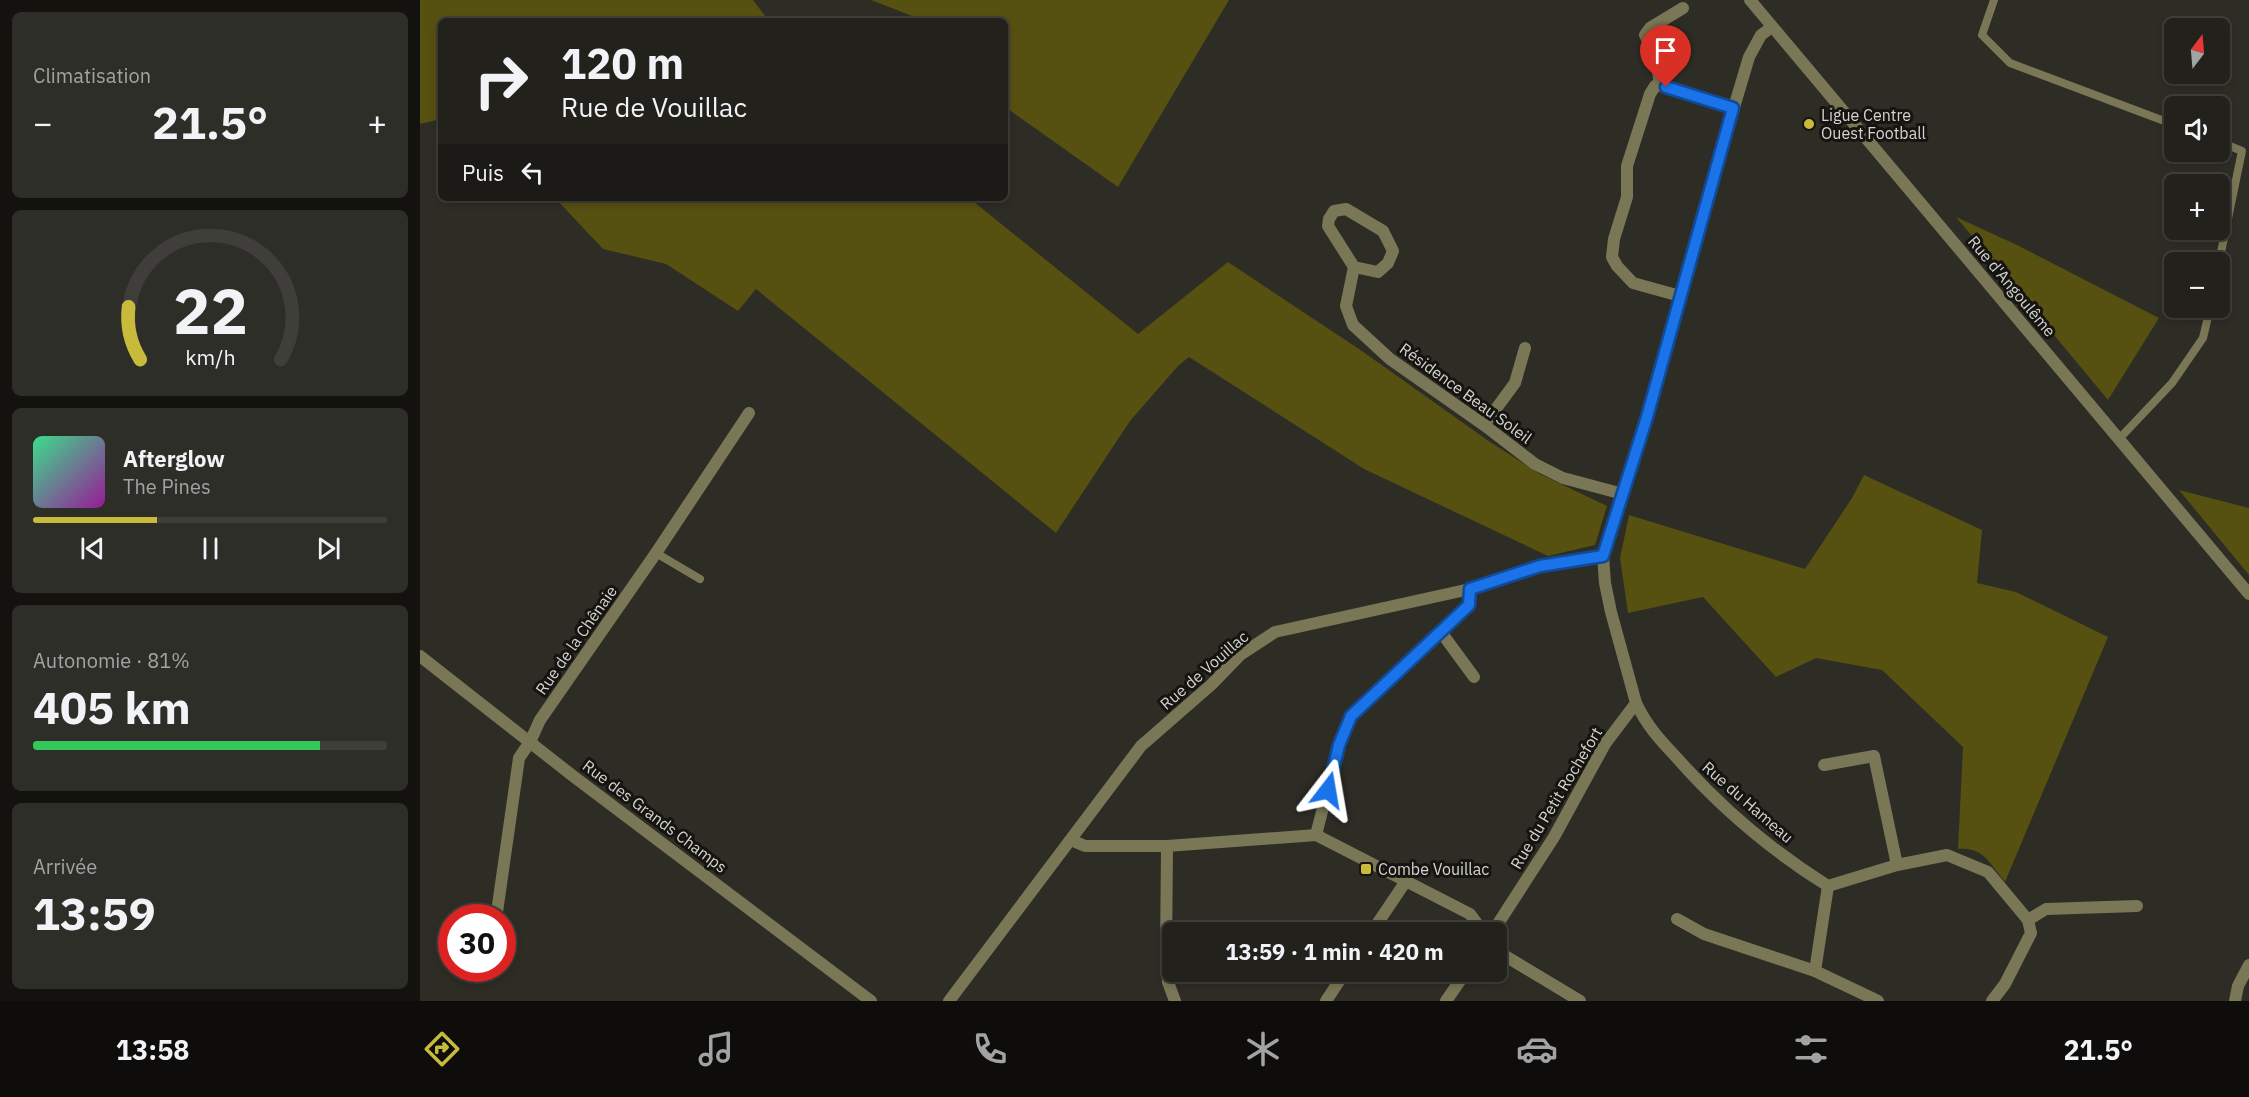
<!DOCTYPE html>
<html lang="fr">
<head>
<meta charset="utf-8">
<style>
  :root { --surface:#22211c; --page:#2e2e29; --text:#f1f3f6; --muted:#a2a3a3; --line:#3f3e3b; --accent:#c8bb3b }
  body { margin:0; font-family:"IBM Plex Sans",sans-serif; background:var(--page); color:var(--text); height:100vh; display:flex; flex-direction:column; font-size:22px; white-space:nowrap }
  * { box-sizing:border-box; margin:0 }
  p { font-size:20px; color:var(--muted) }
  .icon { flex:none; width:33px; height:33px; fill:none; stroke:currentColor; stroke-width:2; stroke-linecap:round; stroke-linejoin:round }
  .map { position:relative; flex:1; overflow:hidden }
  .drawer { display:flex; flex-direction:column; gap:12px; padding:12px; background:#13120f; width:420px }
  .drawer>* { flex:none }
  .guide { position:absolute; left:18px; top:18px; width:570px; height:183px; border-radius:9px; box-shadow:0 3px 9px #0003,0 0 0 2px var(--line); background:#22211c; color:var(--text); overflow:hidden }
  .needle { width:39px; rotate:16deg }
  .controls { position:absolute; left:1744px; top:18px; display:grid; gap:12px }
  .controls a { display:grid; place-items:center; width:66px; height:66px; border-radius:9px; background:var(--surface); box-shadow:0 3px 9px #0003,0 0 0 2px var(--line); font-size:30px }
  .speed { position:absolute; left:18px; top:904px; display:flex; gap:12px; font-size:30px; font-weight:700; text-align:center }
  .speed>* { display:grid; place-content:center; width:78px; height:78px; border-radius:50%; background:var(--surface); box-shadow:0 3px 9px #0003,0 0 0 2px var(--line); line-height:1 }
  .speed .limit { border:9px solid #d22; background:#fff; color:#111 }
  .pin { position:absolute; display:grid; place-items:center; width:51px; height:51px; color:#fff; margin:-62px -26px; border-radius:50% 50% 50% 0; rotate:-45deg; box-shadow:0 0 6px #0007 }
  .pin .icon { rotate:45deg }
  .me { position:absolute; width:66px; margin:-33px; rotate:14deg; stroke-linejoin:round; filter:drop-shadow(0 0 4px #0008) }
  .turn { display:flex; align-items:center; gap:21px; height:126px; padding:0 24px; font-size:27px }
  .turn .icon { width:78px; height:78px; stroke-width:2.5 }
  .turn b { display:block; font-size:42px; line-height:51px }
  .then { display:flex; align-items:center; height:57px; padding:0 24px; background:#0003; gap:12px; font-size:22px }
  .big { font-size:45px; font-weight:800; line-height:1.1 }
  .drawer .card { flex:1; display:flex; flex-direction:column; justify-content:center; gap:9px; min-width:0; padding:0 21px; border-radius:9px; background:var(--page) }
  .drawer .dial { align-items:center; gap:0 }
  .dial svg { height:156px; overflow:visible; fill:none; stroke:var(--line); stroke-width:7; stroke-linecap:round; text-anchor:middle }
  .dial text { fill:var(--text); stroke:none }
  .song { display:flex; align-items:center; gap:18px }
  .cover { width:72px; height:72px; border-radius:9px; background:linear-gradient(135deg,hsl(150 70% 55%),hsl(300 70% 35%)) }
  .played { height:6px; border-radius:3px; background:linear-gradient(90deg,var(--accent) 35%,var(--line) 35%) }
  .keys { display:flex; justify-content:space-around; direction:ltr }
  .heat { display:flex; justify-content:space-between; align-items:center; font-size:33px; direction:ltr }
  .charge { height:9px; border-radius:4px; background:linear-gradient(90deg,#34c759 81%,var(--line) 0) }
  .trip { position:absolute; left:742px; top:922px; width:345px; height:60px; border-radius:9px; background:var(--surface); box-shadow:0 3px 9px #0003,0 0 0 2px var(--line); font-weight:800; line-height:60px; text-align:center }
  .dock { display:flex; height:96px; justify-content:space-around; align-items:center; background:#0e0d0b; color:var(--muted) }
  .dock .icon { width:42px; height:42px }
  .dock .active { color:var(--accent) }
  .dock b { font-size:27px; color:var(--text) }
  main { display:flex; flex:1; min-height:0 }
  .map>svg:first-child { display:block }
  .green { fill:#565011 }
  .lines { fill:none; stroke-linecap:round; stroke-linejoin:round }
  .service { stroke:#7a7756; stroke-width:8 }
  .minor { stroke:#7a7756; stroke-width:12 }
  .tertiary { stroke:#7a7756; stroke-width:12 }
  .route-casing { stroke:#114b97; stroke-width:15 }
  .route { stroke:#1a73e8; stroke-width:10 }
  .poi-dot { fill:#c8bb3b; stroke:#151411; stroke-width:2 }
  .labels { text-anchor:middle; stroke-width:6; stroke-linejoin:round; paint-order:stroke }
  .poi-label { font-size:16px; fill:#d4d4cf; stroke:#151411; text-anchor:start }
  .street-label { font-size:16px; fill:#d4d4cf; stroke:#151411 }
</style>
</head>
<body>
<main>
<section class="drawer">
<div class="card"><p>Climatisation</p>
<div class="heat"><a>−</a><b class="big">21.5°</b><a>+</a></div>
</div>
<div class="card dial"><svg viewBox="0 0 100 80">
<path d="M14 69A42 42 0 1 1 86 69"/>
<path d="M14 69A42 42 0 0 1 8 42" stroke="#c8bb3b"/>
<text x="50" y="56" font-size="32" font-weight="700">22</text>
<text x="50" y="72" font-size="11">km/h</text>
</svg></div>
<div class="card">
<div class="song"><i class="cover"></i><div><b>Afterglow</b><p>The Pines</p></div></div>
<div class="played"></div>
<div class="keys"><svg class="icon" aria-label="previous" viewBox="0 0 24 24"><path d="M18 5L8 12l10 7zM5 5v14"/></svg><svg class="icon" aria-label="pause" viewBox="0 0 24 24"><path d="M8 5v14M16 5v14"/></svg><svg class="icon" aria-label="next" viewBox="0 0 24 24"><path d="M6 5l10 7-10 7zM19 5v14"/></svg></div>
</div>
<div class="card"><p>Autonomie · 81%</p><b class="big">405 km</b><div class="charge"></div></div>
<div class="card"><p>Arrivée</p><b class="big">13:59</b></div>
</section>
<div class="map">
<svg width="1829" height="1001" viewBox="0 0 1829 1001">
  <rect width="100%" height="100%" fill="#2d2c25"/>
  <g class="green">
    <polygon points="0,0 333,0 349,21 21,21 21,119 0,124"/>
    <polygon points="451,0 809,0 698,187 585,107 585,21 505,21"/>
    <polygon points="135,198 549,198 718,334 808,262 942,351 1070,442 1120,474 1187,506 1175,545 1128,556 944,469 769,357 758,366 710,421 636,533 336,289 318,311 246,264 183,249"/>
    <polygon points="1536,217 1597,245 1739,318 1688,400"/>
    <path d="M1444,475l118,55 -5,53 39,9 92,45 -103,245c-16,-19 -21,-35 -47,-33l5,-102 -81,-77 -66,-12 -40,19 -73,-80 -75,16 -8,-55 9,-43 176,54 47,-71z"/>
    <polygon points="1759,490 1829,508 1829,575"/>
  </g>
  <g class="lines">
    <g class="service">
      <polyline points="1574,0 1562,35 1590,63 1755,125"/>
      <polyline points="1799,262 1822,151 1800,142"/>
      <polyline points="1699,439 1752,383 1783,338 1790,308"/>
      <polyline points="236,553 280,579"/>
    </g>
    <g class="minor">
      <polyline points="1240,85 1236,58 1225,35 1230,28 1263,8"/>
      <polyline points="934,267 958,272 968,263 973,251 963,231 926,209 914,211 909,219 908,226 934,267 926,306 933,325 970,359 1064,425 1115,464 1143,478 1203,494"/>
      <polyline points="1260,296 1213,283 1197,266 1192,257 1194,239 1207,197 1207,166 1230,94 1235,86 1240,85 1313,108"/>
      <polyline points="1064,425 1095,383 1105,348"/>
      <polyline points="1050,589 1049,605 931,716 919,745 896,835 1050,914 1064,933"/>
      <polyline points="1021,632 1054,677"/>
      <polyline points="0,656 153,776 451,1001"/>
      <path d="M1216,703c11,23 24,37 41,55 44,50 95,93 151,128l-13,85"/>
      <polyline points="1404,765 1454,756 1477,865"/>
      <polyline points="651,840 665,846 747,846"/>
      <polyline points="1408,886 1477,865 1527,855 1568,872 1608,920 1611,933 1585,984 1572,1001"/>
      <polyline points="77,912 99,758 110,742 120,720 236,553 329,413"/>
      <polyline points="1257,919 1284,934 1395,971 1458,1001"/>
      <polyline points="1608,920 1626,909 1717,906"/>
      <polyline points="951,933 986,881"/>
      <polyline points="1072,933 1134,837 1185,744 1216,703 1191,612 1185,583 1183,556 1227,417 1284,208 1329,57 1341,35 1352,27"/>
      <polyline points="1077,951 1160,1001"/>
      <polyline points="529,1001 721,746 792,684 820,655 855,632 1050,589 1120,566 1183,556"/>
      <polyline points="755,1001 748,982 746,954 747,846 896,835"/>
      <polyline points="906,1001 925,972"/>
      <polyline points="1026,1001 1046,972"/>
      <polyline points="1815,1001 1818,986 1829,965"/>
    </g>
    <polyline class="tertiary" points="1330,0 1829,594"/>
  </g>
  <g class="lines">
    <defs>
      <polyline id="route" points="908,790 919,745 931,716 1049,605 1050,589 1120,566 1183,556 1227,417 1313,108 1246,87"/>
    </defs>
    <use href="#route" class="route-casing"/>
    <use href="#route" class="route"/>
  </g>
  <g class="poi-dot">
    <circle cx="1389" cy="124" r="6"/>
    <rect x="940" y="863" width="12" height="12" rx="3"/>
  </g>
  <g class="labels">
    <g class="poi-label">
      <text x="1401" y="121">Ligue Centre<tspan x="1401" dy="18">Ouest Football</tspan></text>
      <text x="958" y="875">Combe Vouillac</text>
    </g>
    <g class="street-label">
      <text transform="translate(1592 286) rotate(50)" y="6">Rue d'Angoulême</text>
      <text transform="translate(1046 393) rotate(36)" y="6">Résidence Beau Soleil</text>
      <text transform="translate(156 640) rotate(-55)" y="6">Rue de la Chênaie</text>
      <text transform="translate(784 670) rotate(-41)" y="6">Rue de Vouillac</text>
      <text transform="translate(1136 798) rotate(-59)" y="6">Rue du Petit Rochefort</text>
      <text transform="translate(1328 802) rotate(41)" y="6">Rue du Hameau</text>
      <text transform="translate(235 816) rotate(37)" y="6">Rue des Grands Champs</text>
    </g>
  </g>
</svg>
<div class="controls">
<a><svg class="needle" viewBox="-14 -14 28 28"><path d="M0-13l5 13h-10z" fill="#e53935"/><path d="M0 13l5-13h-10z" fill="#a2a3a3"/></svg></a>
<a><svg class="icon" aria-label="sound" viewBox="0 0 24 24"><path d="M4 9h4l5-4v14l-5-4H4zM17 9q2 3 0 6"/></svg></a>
<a>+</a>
<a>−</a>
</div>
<div class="speed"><div class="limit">30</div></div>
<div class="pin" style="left:1246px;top:87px;background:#d93025"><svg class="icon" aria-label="arrive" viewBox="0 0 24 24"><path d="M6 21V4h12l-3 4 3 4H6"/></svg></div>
<svg class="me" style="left:908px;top:790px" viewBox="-20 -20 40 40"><path d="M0-17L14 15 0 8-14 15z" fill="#1a73e8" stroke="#fff" stroke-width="4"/></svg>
<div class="trip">13:59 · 1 min · 420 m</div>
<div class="guide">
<div class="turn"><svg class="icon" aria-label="right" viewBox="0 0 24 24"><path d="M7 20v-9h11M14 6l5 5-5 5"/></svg><div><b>120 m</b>Rue de Vouillac</div></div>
<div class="then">Puis<svg class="icon" aria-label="left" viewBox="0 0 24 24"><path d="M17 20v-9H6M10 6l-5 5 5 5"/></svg></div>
</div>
</div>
</main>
<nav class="dock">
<b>13:58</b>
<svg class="icon active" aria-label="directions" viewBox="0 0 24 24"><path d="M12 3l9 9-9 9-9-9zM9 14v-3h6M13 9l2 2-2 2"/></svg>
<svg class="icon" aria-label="music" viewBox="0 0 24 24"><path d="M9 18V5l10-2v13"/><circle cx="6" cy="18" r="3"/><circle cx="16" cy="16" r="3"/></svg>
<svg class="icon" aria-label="phone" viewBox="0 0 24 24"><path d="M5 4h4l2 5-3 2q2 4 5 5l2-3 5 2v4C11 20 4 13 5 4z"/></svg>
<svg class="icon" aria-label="climate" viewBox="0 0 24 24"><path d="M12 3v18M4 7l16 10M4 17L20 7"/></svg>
<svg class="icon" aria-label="car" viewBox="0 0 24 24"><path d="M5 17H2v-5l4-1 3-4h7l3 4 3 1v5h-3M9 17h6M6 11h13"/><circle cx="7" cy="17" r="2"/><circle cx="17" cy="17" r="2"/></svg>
<svg class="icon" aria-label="filters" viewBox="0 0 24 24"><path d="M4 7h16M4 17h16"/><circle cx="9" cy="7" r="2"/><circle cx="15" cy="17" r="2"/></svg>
<b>21.5°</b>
</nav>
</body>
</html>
